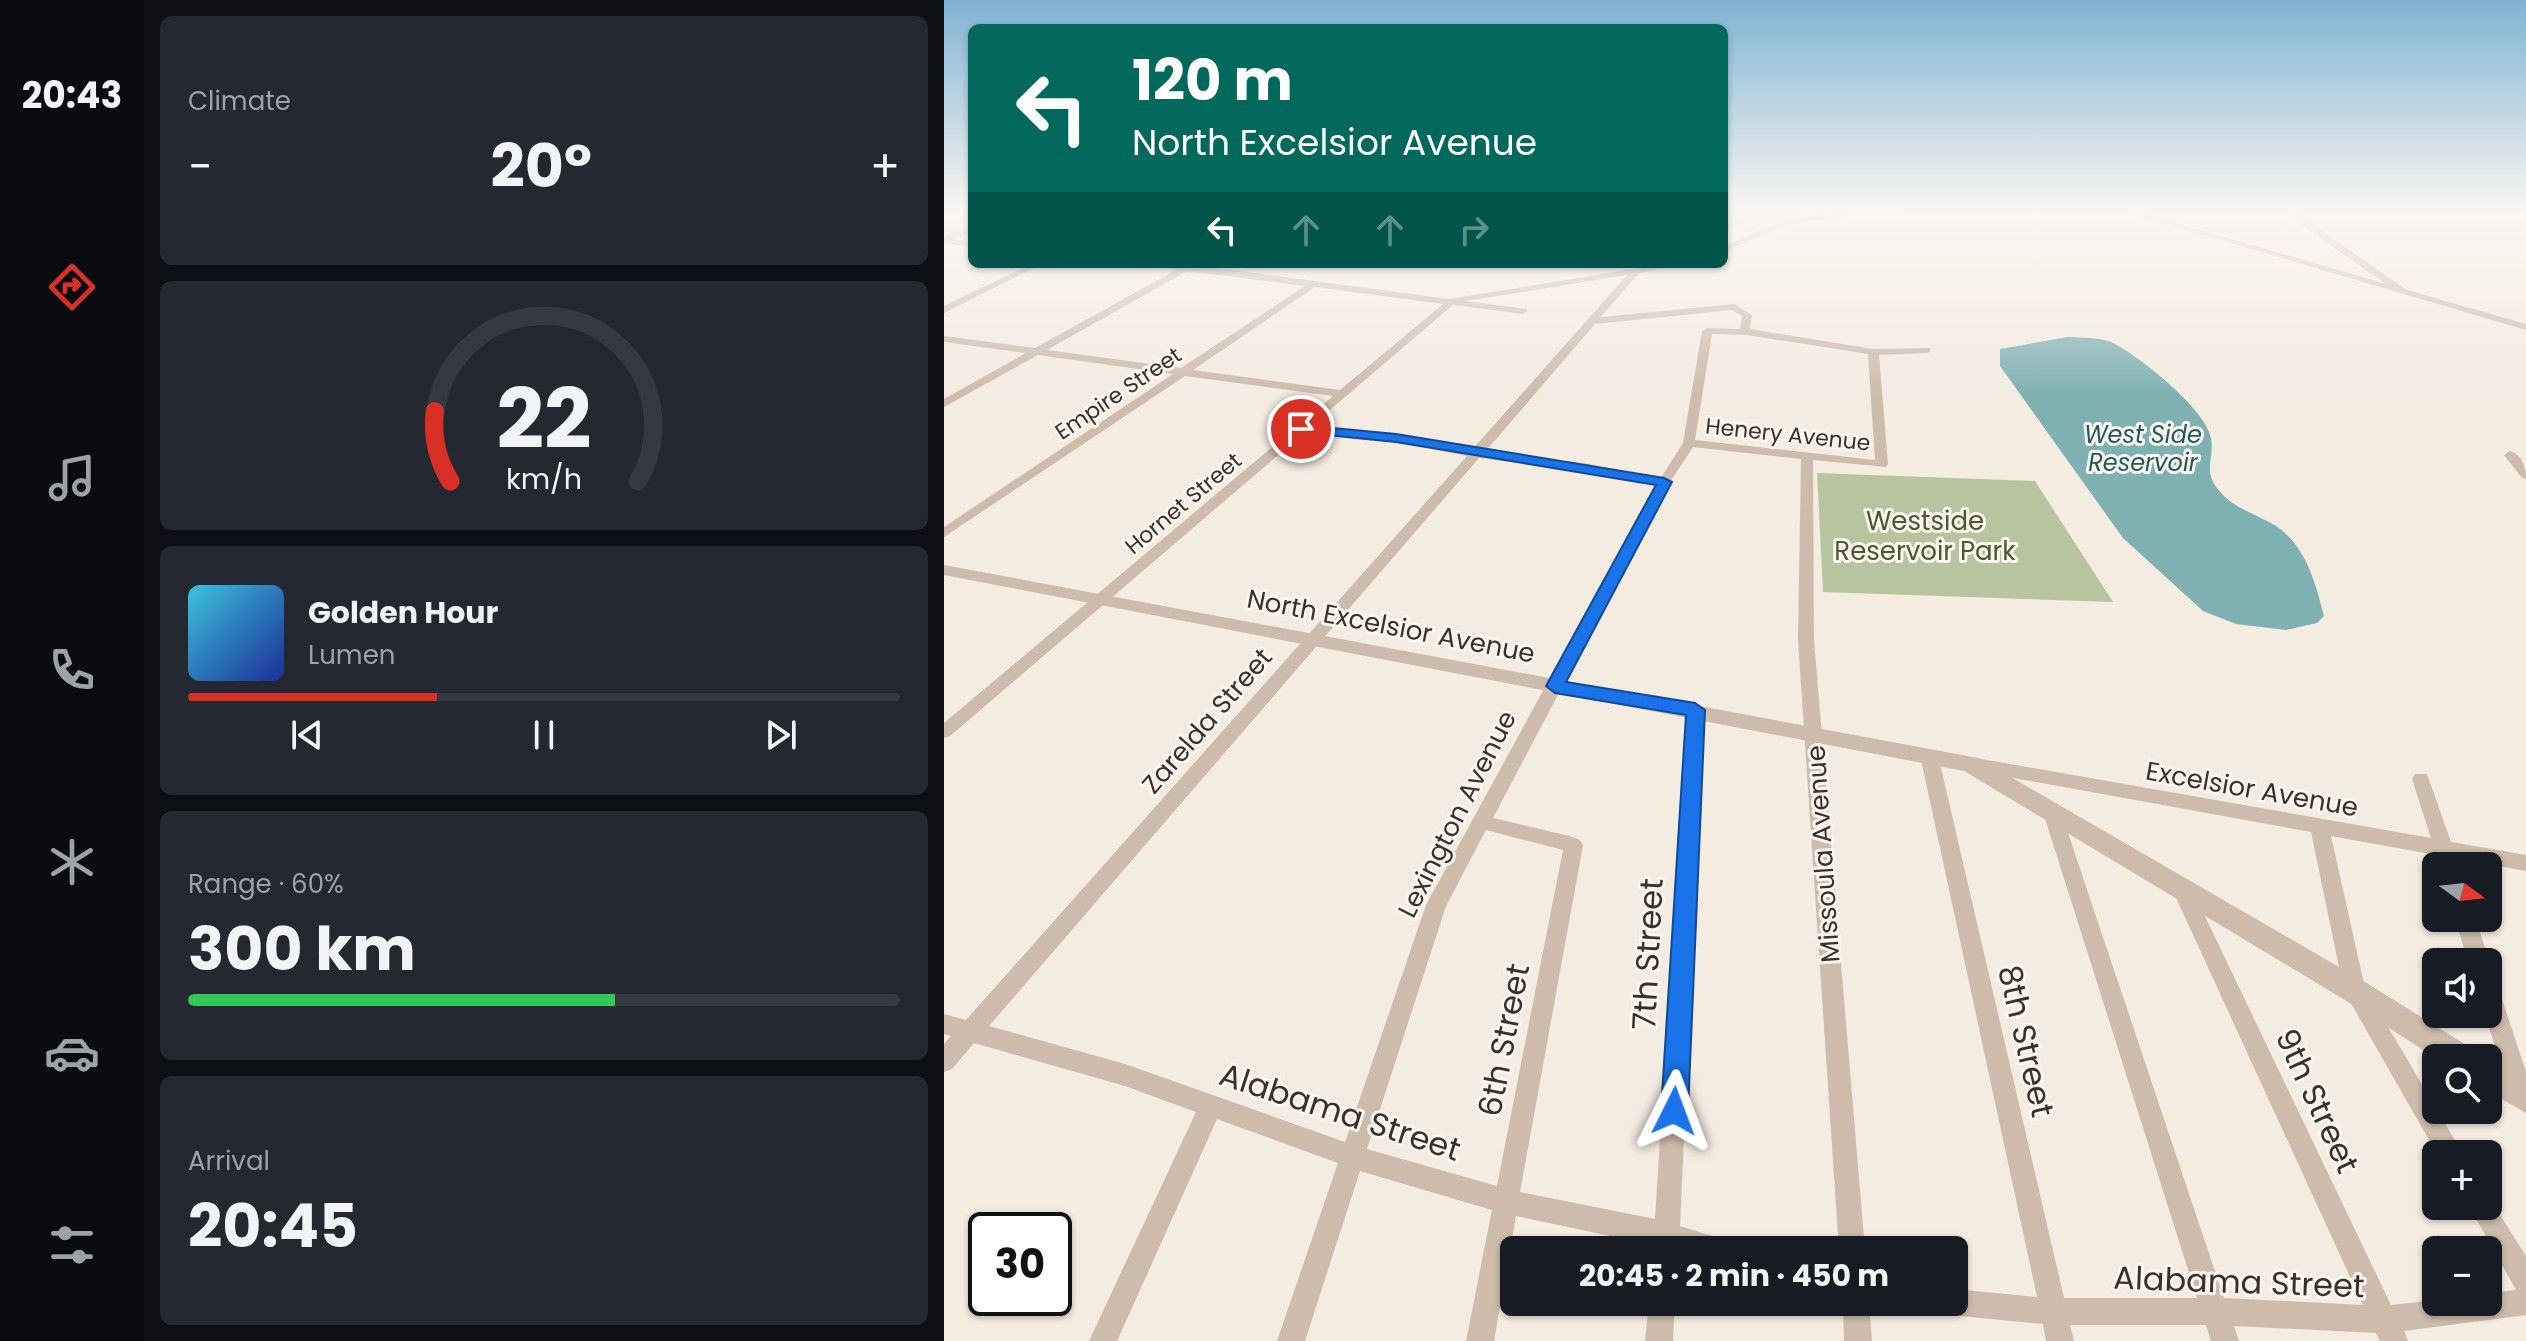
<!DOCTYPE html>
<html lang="en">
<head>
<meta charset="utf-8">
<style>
  :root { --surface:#171b24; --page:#242831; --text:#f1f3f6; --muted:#9ea1a6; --line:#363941; --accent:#d93025 }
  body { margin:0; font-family:Poppins,sans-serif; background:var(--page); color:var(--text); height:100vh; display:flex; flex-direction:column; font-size:30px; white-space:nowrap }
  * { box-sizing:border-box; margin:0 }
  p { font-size:26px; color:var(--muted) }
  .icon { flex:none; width:44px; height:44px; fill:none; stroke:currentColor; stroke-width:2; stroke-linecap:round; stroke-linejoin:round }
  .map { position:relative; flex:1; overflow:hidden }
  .drawer { display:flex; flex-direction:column; gap:16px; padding:16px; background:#0d0f14; width:800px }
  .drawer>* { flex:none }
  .guide { position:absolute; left:24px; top:24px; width:760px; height:244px; border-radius:12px; box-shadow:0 2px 6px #0004; background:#00695c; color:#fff; overflow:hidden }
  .needle { width:52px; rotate:105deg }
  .controls { position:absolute; left:1478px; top:852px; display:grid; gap:16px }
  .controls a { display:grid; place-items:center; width:80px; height:80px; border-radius:12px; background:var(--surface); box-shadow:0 2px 6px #0004; font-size:40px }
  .speed { position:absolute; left:24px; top:1212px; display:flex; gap:16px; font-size:40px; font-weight:700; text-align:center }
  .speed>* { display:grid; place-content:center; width:104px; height:104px; border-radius:50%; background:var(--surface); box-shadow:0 2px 6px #0004; line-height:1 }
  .speed .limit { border:4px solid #111; border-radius:12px; background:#fff; color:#111 }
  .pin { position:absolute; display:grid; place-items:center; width:68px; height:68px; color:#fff; margin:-34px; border:4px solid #fff; border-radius:50%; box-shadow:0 2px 8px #0007 }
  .me { position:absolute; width:88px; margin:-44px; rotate:3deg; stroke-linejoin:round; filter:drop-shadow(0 0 6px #0008) }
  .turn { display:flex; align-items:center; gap:28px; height:168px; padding:0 32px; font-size:36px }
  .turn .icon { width:104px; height:104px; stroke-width:2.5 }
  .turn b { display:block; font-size:56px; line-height:68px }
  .lanes { display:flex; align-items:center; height:76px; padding:0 32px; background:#0003; justify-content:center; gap:40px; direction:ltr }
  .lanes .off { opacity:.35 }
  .big { font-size:60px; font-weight:700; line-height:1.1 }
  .drawer .tile { flex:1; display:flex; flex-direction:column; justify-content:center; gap:12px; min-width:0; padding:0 28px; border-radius:12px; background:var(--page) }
  .drawer .dial { align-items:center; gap:0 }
  .dial svg { height:208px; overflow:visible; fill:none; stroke:var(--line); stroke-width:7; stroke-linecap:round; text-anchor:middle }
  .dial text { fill:var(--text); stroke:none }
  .song { display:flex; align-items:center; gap:24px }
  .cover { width:96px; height:96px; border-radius:12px; background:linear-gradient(135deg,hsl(190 70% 55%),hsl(230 70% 35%)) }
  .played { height:8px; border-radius:4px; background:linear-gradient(90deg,var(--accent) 35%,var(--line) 35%) }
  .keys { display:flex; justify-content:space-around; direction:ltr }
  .heat { display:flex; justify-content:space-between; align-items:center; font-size:44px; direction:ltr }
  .charge { height:12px; border-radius:6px; background:linear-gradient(90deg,#34c759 60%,var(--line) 0) }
  .trip { position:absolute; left:556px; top:1236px; width:468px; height:80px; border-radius:12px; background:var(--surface); box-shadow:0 2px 6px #0004; font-weight:700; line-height:80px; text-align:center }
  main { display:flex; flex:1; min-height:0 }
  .menu { display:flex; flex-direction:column; width:144px; justify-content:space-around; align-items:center; background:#090b0e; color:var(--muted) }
  .menu .icon { width:56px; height:56px }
  .menu .on { color:var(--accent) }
  .menu b { font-size:36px; color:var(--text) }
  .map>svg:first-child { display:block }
  .green { fill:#b8c4a0 }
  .water { fill:#7fb0b2 }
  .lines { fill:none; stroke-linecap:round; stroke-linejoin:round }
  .minor { fill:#cdbbac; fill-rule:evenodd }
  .tertiary { fill:#cdbbac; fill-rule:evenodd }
  .route { fill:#1a73e8; stroke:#114b97; stroke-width:2 }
  .labels { text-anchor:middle; stroke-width:6; stroke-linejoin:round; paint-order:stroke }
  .far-street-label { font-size:22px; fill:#3b302b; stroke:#fbf5ee }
  .far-water-label { font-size:24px; font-style:italic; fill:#1f5a5e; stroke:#fbf5ee }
  .park-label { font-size:26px; fill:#4a5a2e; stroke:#fbf5ee }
  .street-label { font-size:26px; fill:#3b302b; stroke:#fbf5ee }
  .near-street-label { font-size:32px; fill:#3b302b; stroke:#fbf5ee }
</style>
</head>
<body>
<main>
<nav class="menu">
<b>20:43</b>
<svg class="icon on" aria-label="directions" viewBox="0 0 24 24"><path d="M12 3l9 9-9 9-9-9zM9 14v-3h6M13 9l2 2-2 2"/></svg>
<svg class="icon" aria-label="music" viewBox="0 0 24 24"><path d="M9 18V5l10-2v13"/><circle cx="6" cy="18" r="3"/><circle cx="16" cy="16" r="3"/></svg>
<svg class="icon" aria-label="phone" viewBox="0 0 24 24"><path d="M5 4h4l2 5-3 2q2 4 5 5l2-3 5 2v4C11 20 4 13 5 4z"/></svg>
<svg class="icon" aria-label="climate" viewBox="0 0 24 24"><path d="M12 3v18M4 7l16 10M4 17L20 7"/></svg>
<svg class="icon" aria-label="car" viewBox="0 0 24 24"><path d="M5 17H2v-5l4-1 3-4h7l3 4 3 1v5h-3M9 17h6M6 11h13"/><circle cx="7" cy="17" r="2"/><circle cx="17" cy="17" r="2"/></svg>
<svg class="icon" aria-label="filters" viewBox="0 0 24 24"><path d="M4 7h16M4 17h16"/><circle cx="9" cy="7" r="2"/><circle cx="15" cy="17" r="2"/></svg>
</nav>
<section class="drawer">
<div class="tile"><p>Climate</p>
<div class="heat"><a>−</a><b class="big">20°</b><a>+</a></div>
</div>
<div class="tile dial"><svg viewBox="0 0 100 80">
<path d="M14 69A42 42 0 1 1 86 69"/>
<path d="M14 69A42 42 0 0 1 8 42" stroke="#d93025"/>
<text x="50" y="56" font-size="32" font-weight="700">22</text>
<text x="50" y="72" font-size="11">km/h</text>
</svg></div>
<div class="tile">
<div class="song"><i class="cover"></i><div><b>Golden Hour</b><p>Lumen</p></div></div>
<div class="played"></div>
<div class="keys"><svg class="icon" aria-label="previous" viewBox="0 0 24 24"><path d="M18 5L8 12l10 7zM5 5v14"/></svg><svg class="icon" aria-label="pause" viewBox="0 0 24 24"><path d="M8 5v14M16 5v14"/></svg><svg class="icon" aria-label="next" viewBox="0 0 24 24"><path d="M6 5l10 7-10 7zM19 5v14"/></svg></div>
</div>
<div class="tile"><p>Range · 60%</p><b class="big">300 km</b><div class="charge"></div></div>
<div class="tile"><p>Arrival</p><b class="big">20:45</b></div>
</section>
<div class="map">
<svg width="1582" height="1341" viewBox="0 0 1582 1341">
  <rect width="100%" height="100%" fill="#f4ebe1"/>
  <g class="green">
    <polygon points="780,209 931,209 870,213 780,227"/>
    <polygon points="873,473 1091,481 1169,602 879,592"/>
  </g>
  <path class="water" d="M1124,337c13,1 30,0 43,5 26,12 95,67 100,96 4,23 -11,34 12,57 12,13 32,19 48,28 34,19 44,58 53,93l-7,7 -31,7 -50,-6 -33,-13 -80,-73 -123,-172v-17z"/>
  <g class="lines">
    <g class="minor">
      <polygon points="1008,209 912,215 841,225 780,252 780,246 839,221 912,211"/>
      <polygon points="1172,209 1185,209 1442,284 1356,224 1343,209 1352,209 1362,220 1463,290 1582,324 1582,330"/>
      <polygon points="28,225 28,231 9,239 28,241 28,247 0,243 0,237"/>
      <polygon points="87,264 98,264 0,313 0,306"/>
      <path d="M205,264h38l262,35 215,-35h21l-46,9 -38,44 133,-13 18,11 -2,14 123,20 57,-1v4l-4,1 -47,2 9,109 -2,3 -73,-7 1,180 51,610h-26l-41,-610 3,-181 -108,-12 -23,35 -177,336 80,19 7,3 3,5 -63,347 135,27 32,-509 8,-6 8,6 -23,516 48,15 4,9h-79v-5l-137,-29 -22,125h-28l26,-131 -132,-39 -55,170h-28l61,-178 -121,-44 -100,222h-28l107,-229 -71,-26 -151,-43 -22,26 -8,3v-28l7,-8 -7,-2v-20l22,6 501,-564 -71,-14 -92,-9 -354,303 -6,2v-15l389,-327 -148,-20 -241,161v-10l229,-153 -135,-19 -94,52v-8l82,-46 -82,-11v-6l91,12 141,-78zM243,271l118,15 -124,82 -134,-18zM683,275l-155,175 -76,-16 -85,-8 142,-121 70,9 5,-3 -2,-2 -60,-8zM371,287l128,17 -103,86 -147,-20zM788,310l10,6 -2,13 -33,-1 -5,3 -19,112 -22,35 -78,-15 -98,-11 110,-128zM768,334l35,1 121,19 7,106 -180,-20zM535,458l104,13 73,13 -230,421 -81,237 -220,-78 -136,-38zM542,830l77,20 -66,336 -130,-37 79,-243z"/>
      <path d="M1566,451c12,4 16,16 16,28l-4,-1 -18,-23z"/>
      <polygon points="985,749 991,750 994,755 1120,1298 1253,1298 1098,809 1100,804 1107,802 1114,804 1116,809 1280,1298 1419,1305 1228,889 1231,883 1238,881 1245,883 1248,889 1447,1305 1492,1300 1492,1302 1544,1302 1544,1293 1572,1290 1525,1206 1544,1206 1544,1196 1582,1256 1582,1315 1460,1331 1464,1341 1436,1341 1432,1333 1290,1326 1295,1341 1267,1341 1262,1325 1126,1325 1130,1341 1102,1341 1099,1324 1006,1315 996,1312 993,1302 1010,1302 1010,1289 1093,1297 976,755 979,750"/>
      <polygon points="1032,758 1487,838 1468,779 1471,774 1483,774 1507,842 1582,855 1582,871 1512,858 1515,866 1495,866 1492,855 1387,836 1421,988 1519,1154 1493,1154 1400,991 1367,832 1026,770 1023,765 1026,760"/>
      <polygon points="1511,918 1531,918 1546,962 1544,965 1544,962 1524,962"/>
      <polygon points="1544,980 1552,983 1555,990 1582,1072 1582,1105 1578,1106 1570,1103 1566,1095 1541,1014 1544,1014"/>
      <polygon points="705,1302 731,1302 729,1341 701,1341"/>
      <polygon points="899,1302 925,1302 928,1341 900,1341"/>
    </g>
    <g class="tertiary">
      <polygon points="0,565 1034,758 1421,982 1527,1048 1531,1058 1492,1058 1401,1000 1020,771 0,575"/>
      <polygon points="1544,1061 1582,1082 1582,1113 1544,1091"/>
    </g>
  </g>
  <linearGradient id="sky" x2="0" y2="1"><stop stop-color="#7eb2d2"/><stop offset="0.53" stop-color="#faf6f2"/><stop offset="1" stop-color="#faf6f2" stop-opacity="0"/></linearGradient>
  <rect width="1582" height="397" fill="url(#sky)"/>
  <polygon class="route" points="357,425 452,434 720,478 728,482 622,682 751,703 761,710 744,1111 740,1121 730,1124 721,1121 717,1111 742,715 611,693 602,686 712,485 452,442 353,432 351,429"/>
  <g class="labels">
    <g class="far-street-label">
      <text transform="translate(174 393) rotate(-34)" y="8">Empire Street</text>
      <text transform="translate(844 434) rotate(6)" y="8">Henery Avenue</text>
      <text transform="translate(239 503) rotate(-40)" y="8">Hornet Street</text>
    </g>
    <g class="far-water-label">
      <text x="1199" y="443">West Side<tspan x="1199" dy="28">Reservoir</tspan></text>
    </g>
    <g class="park-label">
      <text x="981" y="530">Westside<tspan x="981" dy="30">Reservoir Park</tspan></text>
    </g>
    <g class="street-label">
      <text transform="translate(447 626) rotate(11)" y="9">North Excelsior Avenue</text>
      <text transform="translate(263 721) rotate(-49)" y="9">Zarelda Street</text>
      <text transform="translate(1308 789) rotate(10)" y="9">Excelsior Avenue</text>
      <text transform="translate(513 814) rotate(-63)" y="9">Lexington Avenue</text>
      <text transform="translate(879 854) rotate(-94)" y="9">Missoula Avenue</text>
    </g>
    <g class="near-street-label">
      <text transform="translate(704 954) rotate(-87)" y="11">7th Street</text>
      <text transform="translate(560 1040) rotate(-79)" y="11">6th Street</text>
      <text transform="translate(1082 1041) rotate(77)" y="11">8th Street</text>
      <text transform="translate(1373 1101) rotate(65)" y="11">9th Street</text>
      <text transform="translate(396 1112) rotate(18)" y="11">Alabama Street</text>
      <text transform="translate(1295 1282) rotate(2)" y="11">Alabama Street</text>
    </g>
  </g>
</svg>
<div class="controls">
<a><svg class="needle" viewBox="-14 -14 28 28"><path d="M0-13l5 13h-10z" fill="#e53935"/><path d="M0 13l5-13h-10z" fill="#9ea1a6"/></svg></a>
<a><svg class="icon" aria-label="sound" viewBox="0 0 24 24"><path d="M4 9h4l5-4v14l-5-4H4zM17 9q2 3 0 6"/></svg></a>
<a><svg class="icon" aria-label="search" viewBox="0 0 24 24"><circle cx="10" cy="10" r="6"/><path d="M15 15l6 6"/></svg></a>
<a>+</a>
<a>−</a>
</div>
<div class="speed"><div class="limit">30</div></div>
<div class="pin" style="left:357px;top:429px;background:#d93025"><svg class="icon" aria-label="arrive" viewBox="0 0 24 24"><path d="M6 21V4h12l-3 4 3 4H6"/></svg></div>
<svg class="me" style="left:730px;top:1111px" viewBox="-20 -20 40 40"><path d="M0-17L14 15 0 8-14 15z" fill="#1a73e8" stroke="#fff" stroke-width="4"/></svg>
<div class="trip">20:45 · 2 min · 450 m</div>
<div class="guide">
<div class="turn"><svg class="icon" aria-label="left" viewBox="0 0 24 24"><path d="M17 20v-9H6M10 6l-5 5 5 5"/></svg><div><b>120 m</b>North Excelsior Avenue</div></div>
<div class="lanes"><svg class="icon" aria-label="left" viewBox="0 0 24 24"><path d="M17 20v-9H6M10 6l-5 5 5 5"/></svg><svg class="icon off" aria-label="ahead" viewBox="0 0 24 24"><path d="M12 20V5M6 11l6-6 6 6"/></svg><svg class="icon off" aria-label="ahead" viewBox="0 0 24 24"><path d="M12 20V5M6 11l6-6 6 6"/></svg><svg class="icon off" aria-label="right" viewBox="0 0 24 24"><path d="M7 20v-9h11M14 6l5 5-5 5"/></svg></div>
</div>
</div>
</main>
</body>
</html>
